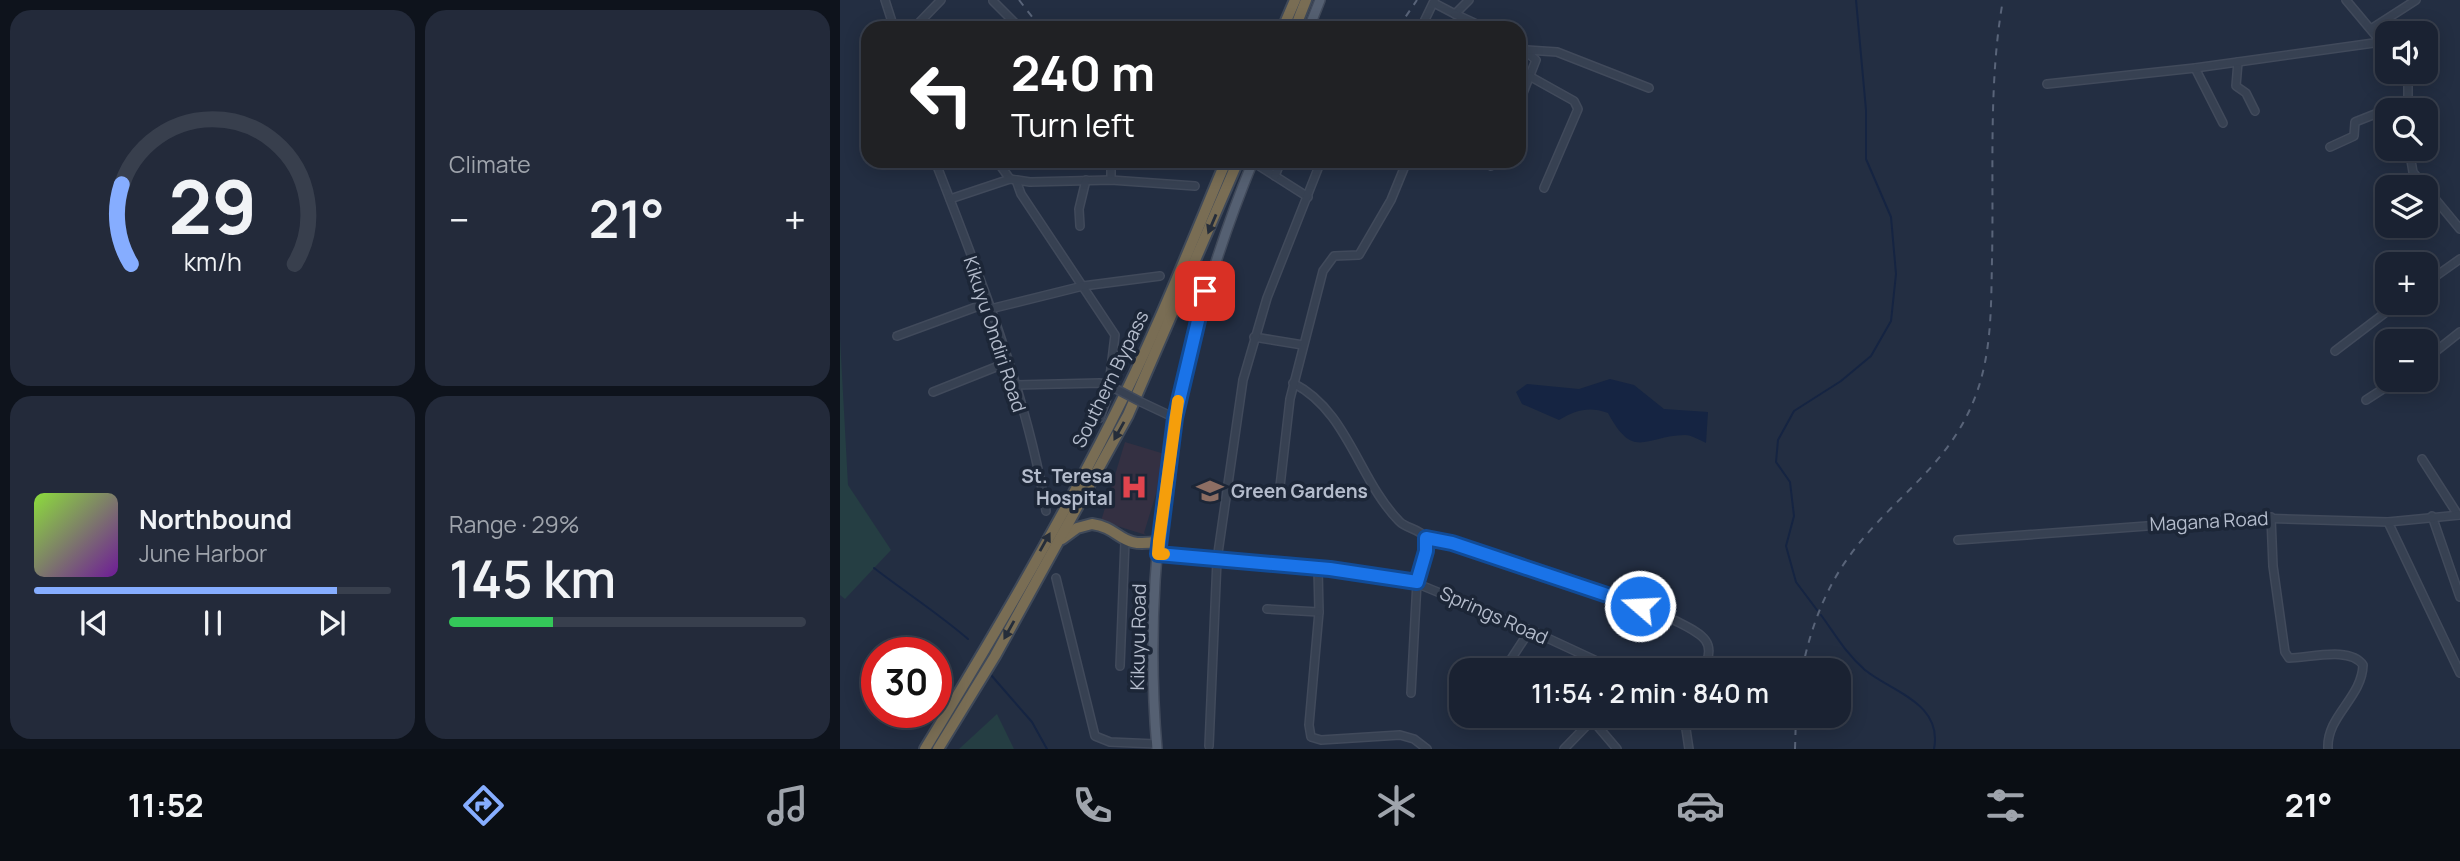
<!DOCTYPE html>
<html lang="en">
<head>
<meta charset="utf-8">
<style>
  :root { --surface:#1a2232; --page:#232a3a; --text:#f1f3f6; --muted:#9fa4ac; --line:#383f4d; --accent:#86adff }
  body { margin:0; font-family:Manrope,sans-serif; background:var(--page); color:var(--text); height:100vh; display:flex; flex-direction:column; font-size:26px; white-space:nowrap }
  * { box-sizing:border-box; margin:0 }
  p { font-size:23px; color:var(--muted) }
  .icon { flex:none; width:38px; height:38px; fill:none; stroke:currentColor; stroke-width:2; stroke-linecap:round; stroke-linejoin:round }
  .map { position:relative; flex:1; overflow:hidden }
  .sheet { display:flex; flex-direction:column; gap:10px; padding:10px; background:#0e131c; width:840px }
  .sheet>* { flex:none }
  .banner { position:absolute; left:21px; top:21px; width:665px; height:147px; border-radius:21px; box-shadow:0 4px 18px #0003,0 0 0 2px var(--line); background:#202124; color:#fff; overflow:hidden }
  .tools { position:absolute; left:1535px; top:21px; display:grid; gap:14px }
  .tools a { display:grid; place-items:center; width:63px; height:63px; border-radius:14px; background:var(--surface); box-shadow:0 4px 18px #0003,0 0 0 2px var(--line); font-size:35px }
  .speed { position:absolute; left:21px; top:637px; display:flex; gap:14px; font-size:35px; font-weight:700; text-align:center }
  .speed>* { display:grid; place-content:center; width:91px; height:91px; border-radius:50%; background:var(--surface); box-shadow:0 4px 18px #0003,0 0 0 2px var(--line); line-height:1 }
  .speed .limit { border:10px solid #d22; background:#fff; color:#111 }
  .pin { position:absolute; display:grid; place-items:center; width:60px; height:60px; color:#fff; margin:-30px; border-radius:14px; box-shadow:0 4px 10px #0006 }
  .me { position:absolute; width:77px; margin:-38px; rotate:289deg; stroke-linejoin:round; filter:drop-shadow(0 0 5px #0008) }
  .turn { display:flex; align-items:center; gap:24px; height:147px; padding:0 35px; font-size:32px }
  .turn .icon { width:91px; height:91px; stroke-width:2.5 }
  .turn b { display:block; font-size:49px; line-height:60px }
  .big { font-size:52px; font-weight:600; line-height:1.1 }
  .sheet .widget { flex:1; display:flex; flex-direction:column; justify-content:center; gap:10px; min-width:0; padding:0 24px; border-radius:21px; background:var(--page) }
  .sheet .dial { align-items:center; gap:0 }
  .dial svg { height:182px; overflow:visible; fill:none; stroke:var(--line); stroke-width:7; stroke-linecap:round; text-anchor:middle }
  .dial text { fill:var(--text); stroke:none }
  .song { display:flex; align-items:center; gap:21px }
  .cover { width:84px; height:84px; border-radius:10px; background:linear-gradient(135deg,hsl(90 70% 55%),hsl(280 70% 35%)) }
  .played { height:7px; border-radius:4px; background:linear-gradient(90deg,var(--accent) 85%,var(--line) 85%) }
  .keys { display:flex; justify-content:space-around; direction:ltr }
  .heat { display:flex; justify-content:space-between; align-items:center; font-size:38px; direction:ltr }
  .charge { height:10px; border-radius:5px; background:linear-gradient(90deg,#34c759 29%,var(--line) 0) }
  .sheet .tiles { flex:1; display:grid; gap:10px; grid-template-columns:repeat(2,1fr) }
  .trip { position:absolute; left:609px; top:658px; width:402px; height:70px; border-radius:21px; background:var(--surface); box-shadow:0 4px 18px #0003,0 0 0 2px var(--line); font-weight:600; line-height:70px; text-align:center }
  .dock { display:flex; height:112px; justify-content:space-around; align-items:center; background:#0a0e14; color:var(--muted) }
  .dock .icon { width:49px; height:49px }
  .dock .on { color:var(--accent) }
  .dock b { font-size:32px; color:var(--text) }
  main { display:flex; flex:1; min-height:0 }
  .map>svg:first-child { display:block }
  .medical { fill:#343042 }
  .green { fill:#253e43 }
  .water { fill:#152442 }
  .lines { fill:none; stroke-linecap:round; stroke-linejoin:round }
  .stream { stroke:#152442; stroke-width:2 }
  .minor-casing { stroke:#414a5b; stroke-width:10 }
  .major-casing { stroke:#414a5b; stroke-width:12 }
  .highway-casing { stroke:#3f4959; stroke-width:14 }
  .minor { stroke:#374152; stroke-width:7 }
  .major { stroke:#556072; stroke-width:9 }
  .highway { stroke:#796d54; stroke-width:10 }
  .rail { stroke:#596479; stroke-width:2; stroke-dasharray:7 7; stroke-linecap:butt }
  .minor-bridge-casing { stroke:#414a5b; stroke-width:10; stroke-linecap:butt }
  .minor-bridge { stroke:#374152; stroke-width:7 }
  .oneway { fill:#252d3a }
  .route-casing { stroke:#114b97; stroke-width:18 }
  .route { stroke:#1a73e8; stroke-width:12 }
  .slow { stroke:#f59e0b; stroke-width:12 }
  .labels { text-anchor:middle; stroke-width:7; stroke-linejoin:round; paint-order:stroke }
  .street-label { font-size:19px; fill:#b4bccc; stroke:#1c2637 }
  .poi-label { font-size:19px; font-weight:bold; fill:#b4bccc; stroke:#1c2637; text-anchor:end }
</style>
</head>
<body>
<main>
<section class="sheet">
<div class="tiles">
<div class="widget dial"><svg viewBox="0 0 100 80">
<path d="M14 69A42 42 0 1 1 86 69"/>
<path d="M14 69A42 42 0 0 1 10 34" stroke="#86adff"/>
<text x="50" y="56" font-size="32" font-weight="700">29</text>
<text x="50" y="72" font-size="11">km/h</text>
</svg></div>
<div class="widget"><p>Climate</p>
<div class="heat"><a>−</a><b class="big">21°</b><a>+</a></div>
</div>
<div class="widget">
<div class="song"><i class="cover"></i><div><b>Northbound</b><p>June Harbor</p></div></div>
<div class="played"></div>
<div class="keys"><svg class="icon" aria-label="previous" viewBox="0 0 24 24"><path d="M18 5L8 12l10 7zM5 5v14"/></svg><svg class="icon" aria-label="pause" viewBox="0 0 24 24"><path d="M8 5v14M16 5v14"/></svg><svg class="icon" aria-label="next" viewBox="0 0 24 24"><path d="M6 5l10 7-10 7zM19 5v14"/></svg></div>
</div>
<div class="widget"><p>Range · 29%</p><b class="big">145 km</b><div class="charge"></div></div>
</div>
</section>
<div class="map">
<svg width="1620" height="749" viewBox="0 0 1620 749">
  <rect width="100%" height="100%" fill="#232e42"/>
  <polygon class="medical" points="285,442 328,455 304,533 306,535 261,521"/>
  <g class="green">
    <polygon points="0,338 8,485 51,550 5,599 0,595"/>
    <polygon points="157,714 174,749 119,749"/>
  </g>
  <path class="water" d="M770,379l24,6 30,24 44,3 -2,31c-6,-3 -15,-8 -21,-8 -41,1 -51,26 -77,-22 -19,-7 -32,-3 -49,7l-37,-16 -6,-12 11,-8 52,5z"/>
  <g class="lines">
    <g class="stream">
      <path d="M34,568c31,24 64,45 94,71"/>
      <polyline points="977,610 956,582 946,546 954,516 950,482 936,462 938,440 954,411 1001,381 1031,356 1051,321 1056,274 1051,217 1026,159 1026,110 1016,0"/>
      <path d="M981,615c14,19 25,39 44,55 27,22 78,33 69,79"/>
      <polyline points="151,675 192,722 207,749"/>
    </g>
    <defs>
      <g id="minor">
        <polyline points="45,0 54,28"/>
        <polyline points="1506,0 1547,49"/>
        <polyline points="153,1 180,28"/>
        <polyline points="594,3 615,14 629,0"/>
        <polyline points="615,14 645,28"/>
        <polyline points="74,28 101,0"/>
        <polyline points="581,28 594,1"/>
        <polyline points="1531,29 1576,0"/>
        <polyline points="679,46 696,60 679,103"/>
        <polyline points="687,50 717,52 809,88"/>
        <polyline points="1398,62 1396,86 1406,93 1415,111"/>
        <polyline points="1355,68 1383,123"/>
        <polyline points="1564,72 1568,79 1568,110"/>
        <polyline points="691,77 734,101 738,109 704,188"/>
        <polyline points="1207,84 1355,68 1541,42"/>
        <polyline points="1490,147 1514,136 1515,122 1568,101"/>
        <polyline points="1569,149 1573,172 1585,187"/>
        <path d="M95,161c42,107 93,237 111,350"/>
        <polyline points="157,161 170,179"/>
        <polyline points="413,162 468,197"/>
        <polyline points="651,166 653,161"/>
        <polyline points="435,176 441,161"/>
        <polyline points="176,180 181,194 275,335 269,385"/>
        <polyline points="271,180 271,161"/>
        <polyline points="1586,188 1620,229"/>
        <polyline points="110,199 170,179 190,182 271,180 355,186"/>
        <polyline points="240,226 239,209 246,180"/>
        <polyline points="1586,283 1620,259"/>
        <polyline points="150,309 243,286 320,276"/>
        <polyline points="57,336 147,303"/>
        <polyline points="414,337 463,345"/>
        <polyline points="1495,351 1558,303"/>
        <polyline points="1586,359 1620,332"/>
        <path d="M453,383c55,28 65,96 106,138 7,8 20,7 27,17v13l-9,31 -6,111"/>
        <polyline points="173,385 260,383 278,390"/>
        <polyline points="93,392 166,363"/>
        <polyline points="1526,400 1557,380"/>
        <polyline points="301,402 335,418"/>
        <polyline points="260,418 271,386"/>
        <polyline points="1582,459 1618,515"/>
        <polyline points="439,495 450,399 483,271 494,256 519,255 551,200 567,161"/>
        <polyline points="1592,516 1620,597"/>
        <path d="M1431,517l2,49 12,86 4,6c20,0 61,-12 74,7 -1,33 -37,51 -35,84"/>
        <polyline points="1548,522 1620,673"/>
        <path d="M586,538l26,5 222,77c23,12 47,20 28,50"/>
        <polyline points="1118,540 1415,518 1548,522 1620,515"/>
        <polyline points="319,554 490,569 566,579 690,630 776,670"/>
        <polyline points="478,568 479,612 469,725 471,737 481,740 560,735 574,739 587,749"/>
        <polyline points="216,578 255,736 270,742 316,744"/>
        <polyline points="427,609 479,612"/>
        <polyline points="280,666 285,541"/>
        <polyline points="664,670 690,630"/>
        <polyline points="755,716 754,722 777,749"/>
        <polyline points="844,716 849,749"/>
        <polyline points="369,746 377,560 403,380 427,298 481,161"/>
        <polyline points="724,749 753,719"/>
      </g>
      <g id="major">
        <polyline points="469,28 480,0"/>
        <path d="M317,749c-17,-200 20,-403 96,-588"/>
      </g>
      <g id="highway">
        <polyline points="443,28 455,0"/>
        <polyline points="455,28 466,0"/>
        <path d="M222,539l15,-11 15,-4c30,4 27,26 67,17"/>
        <path d="M85,749c65,-107 129,-215 186,-327 43,-84 78,-173 115,-261"/>
        <polyline points="98,749 155,656 288,415 398,161"/>
      </g>
    </defs>
    <use href="#minor" class="minor-casing"/>
    <use href="#major" class="major-casing"/>
    <use href="#highway" class="highway-casing"/>
    <use href="#minor" class="minor"/>
    <use href="#major" class="major"/>
    <use href="#highway" class="highway"/>
    <g class="rail">
      <polyline points="179,0 201,28"/>
      <polyline points="558,28 577,0"/>
      <path d="M962,670c8,-39 22,-79 46,-112 44,-62 102,-90 129,-166 15,-43 14,-87 15,-132 2,-84 -4,-177 11,-260"/>
      <polyline points="955,749 956,716"/>
    </g>
    <defs>
      <polyline id="minor-bridge" points="278,390 301,402"/>
    </defs>
    <use href="#minor-bridge" class="minor-bridge-casing"/>
    <use href="#minor-bridge" class="minor-bridge"/>
  </g>
  <defs><path id="oneway-solid" d="M-6-.8H1V-3.2L6.5 0L1 3.2V.8H-6Z" transform="scale(1.75)"/></defs>
  <g class="oneway">
    <use href="#oneway-solid" transform="translate(372 224) rotate(113)"/>
    <use href="#oneway-solid" transform="translate(279 431) rotate(119)"/>
    <use href="#oneway-solid" transform="translate(205 542) rotate(-61)"/>
    <use href="#oneway-solid" transform="translate(169 630) rotate(119)"/>
  </g>
  <g class="lines">
    <defs>
      <polyline id="route" points="365,291 335,418 318,554 490,569 577,582 586,551 586,538 612,543 800,606"/>
    </defs>
    <use href="#route" class="route-casing"/>
    <use href="#route" class="route"/>
    <polyline class="slow" points="324,554 318,554 319,541 338,401"/>
  </g>
  <defs>
    <symbol id="hospital-bare" viewBox="-9 -9 18 18"><path d="M-5-5h3v3.5h4V-5h3V5h-3V1.5h-4V5h-3Z" fill="#e0444e" stroke="#1c2637" stroke-width="2.5" paint-order="stroke"/></symbol>
    <symbol id="school-bare" viewBox="-9 -9 18 18"><path d="M0-5L7-2L0 1L-7-2ZM-4 1L0 2.5L4 1V4Q0 6-4 4Z" fill="#8d6e63" stroke="#1c2637" stroke-width="2.5" paint-order="stroke"/></symbol>
  </defs>
  <g fill-rule="evenodd">
    <use href="#hospital-bare" x="275" y="468" width="38" height="38"/>
    <use href="#school-bare" x="351" y="472" width="38" height="38"/>
  </g>
  <g class="labels">
    <g class="street-label">
      <text transform="translate(155 334) rotate(72)" y="7">Kikuyu Ondiri Road</text>
      <text transform="translate(270 379) rotate(-64)" y="7">Southern Bypass</text>
      <text transform="translate(1369 521) rotate(-3)" y="7">Magana Road</text>
      <text transform="translate(654 615) rotate(24)" y="7">Springs Road</text>
      <text transform="translate(298 637) rotate(-89)" y="7">Kikuyu Road</text>
    </g>
    <g class="poi-label">
      <text x="273" y="483">St. Teresa<tspan x="273" dy="22">Hospital</tspan></text>
      <text x="391" y="498" text-anchor="start">Green Gardens</text>
    </g>
  </g>
</svg>
<div class="tools">
<a><svg class="icon" aria-label="sound" viewBox="0 0 24 24"><path d="M4 9h4l5-4v14l-5-4H4zM17 9q2 3 0 6"/></svg></a>
<a><svg class="icon" aria-label="search" viewBox="0 0 24 24"><circle cx="10" cy="10" r="6"/><path d="M15 15l6 6"/></svg></a>
<a><svg class="icon" aria-label="layers" viewBox="0 0 24 24"><path d="M12 4l9 5-9 5-9-5zM3 14l9 5 9-5"/></svg></a>
<a>+</a>
<a>−</a>
</div>
<div class="speed"><div class="limit">30</div></div>
<div class="pin" style="left:365px;top:291px;background:#d93025"><svg class="icon" aria-label="arrive" viewBox="0 0 24 24"><path d="M6 21V4h12l-3 4 3 4H6"/></svg></div>
<svg class="me" style="left:800px;top:606px" viewBox="-20 -20 40 40"><circle r="17" fill="#1a73e8" stroke="#fff" stroke-width="3"/><path d="M0-11L8 9 0 5-8 9z" fill="#fff"/></svg>
<div class="trip">11:54 · 2 min · 840 m</div>
<div class="banner">
<div class="turn"><svg class="icon" aria-label="left" viewBox="0 0 24 24"><path d="M17 20v-9H6M10 6l-5 5 5 5"/></svg><div><b>240 m</b>Turn left</div></div>
</div>
</div>
</main>
<nav class="dock">
<b>11:52</b>
<svg class="icon on" aria-label="directions" viewBox="0 0 24 24"><path d="M12 3l9 9-9 9-9-9zM9 14v-3h6M13 9l2 2-2 2"/></svg>
<svg class="icon" aria-label="music" viewBox="0 0 24 24"><path d="M9 18V5l10-2v13"/><circle cx="6" cy="18" r="3"/><circle cx="16" cy="16" r="3"/></svg>
<svg class="icon" aria-label="phone" viewBox="0 0 24 24"><path d="M5 4h4l2 5-3 2q2 4 5 5l2-3 5 2v4C11 20 4 13 5 4z"/></svg>
<svg class="icon" aria-label="climate" viewBox="0 0 24 24"><path d="M12 3v18M4 7l16 10M4 17L20 7"/></svg>
<svg class="icon" aria-label="car" viewBox="0 0 24 24"><path d="M5 17H2v-5l4-1 3-4h7l3 4 3 1v5h-3M9 17h6M6 11h13"/><circle cx="7" cy="17" r="2"/><circle cx="17" cy="17" r="2"/></svg>
<svg class="icon" aria-label="filters" viewBox="0 0 24 24"><path d="M4 7h16M4 17h16"/><circle cx="9" cy="7" r="2"/><circle cx="15" cy="17" r="2"/></svg>
<b>21°</b>
</nav>
</body>
</html>
